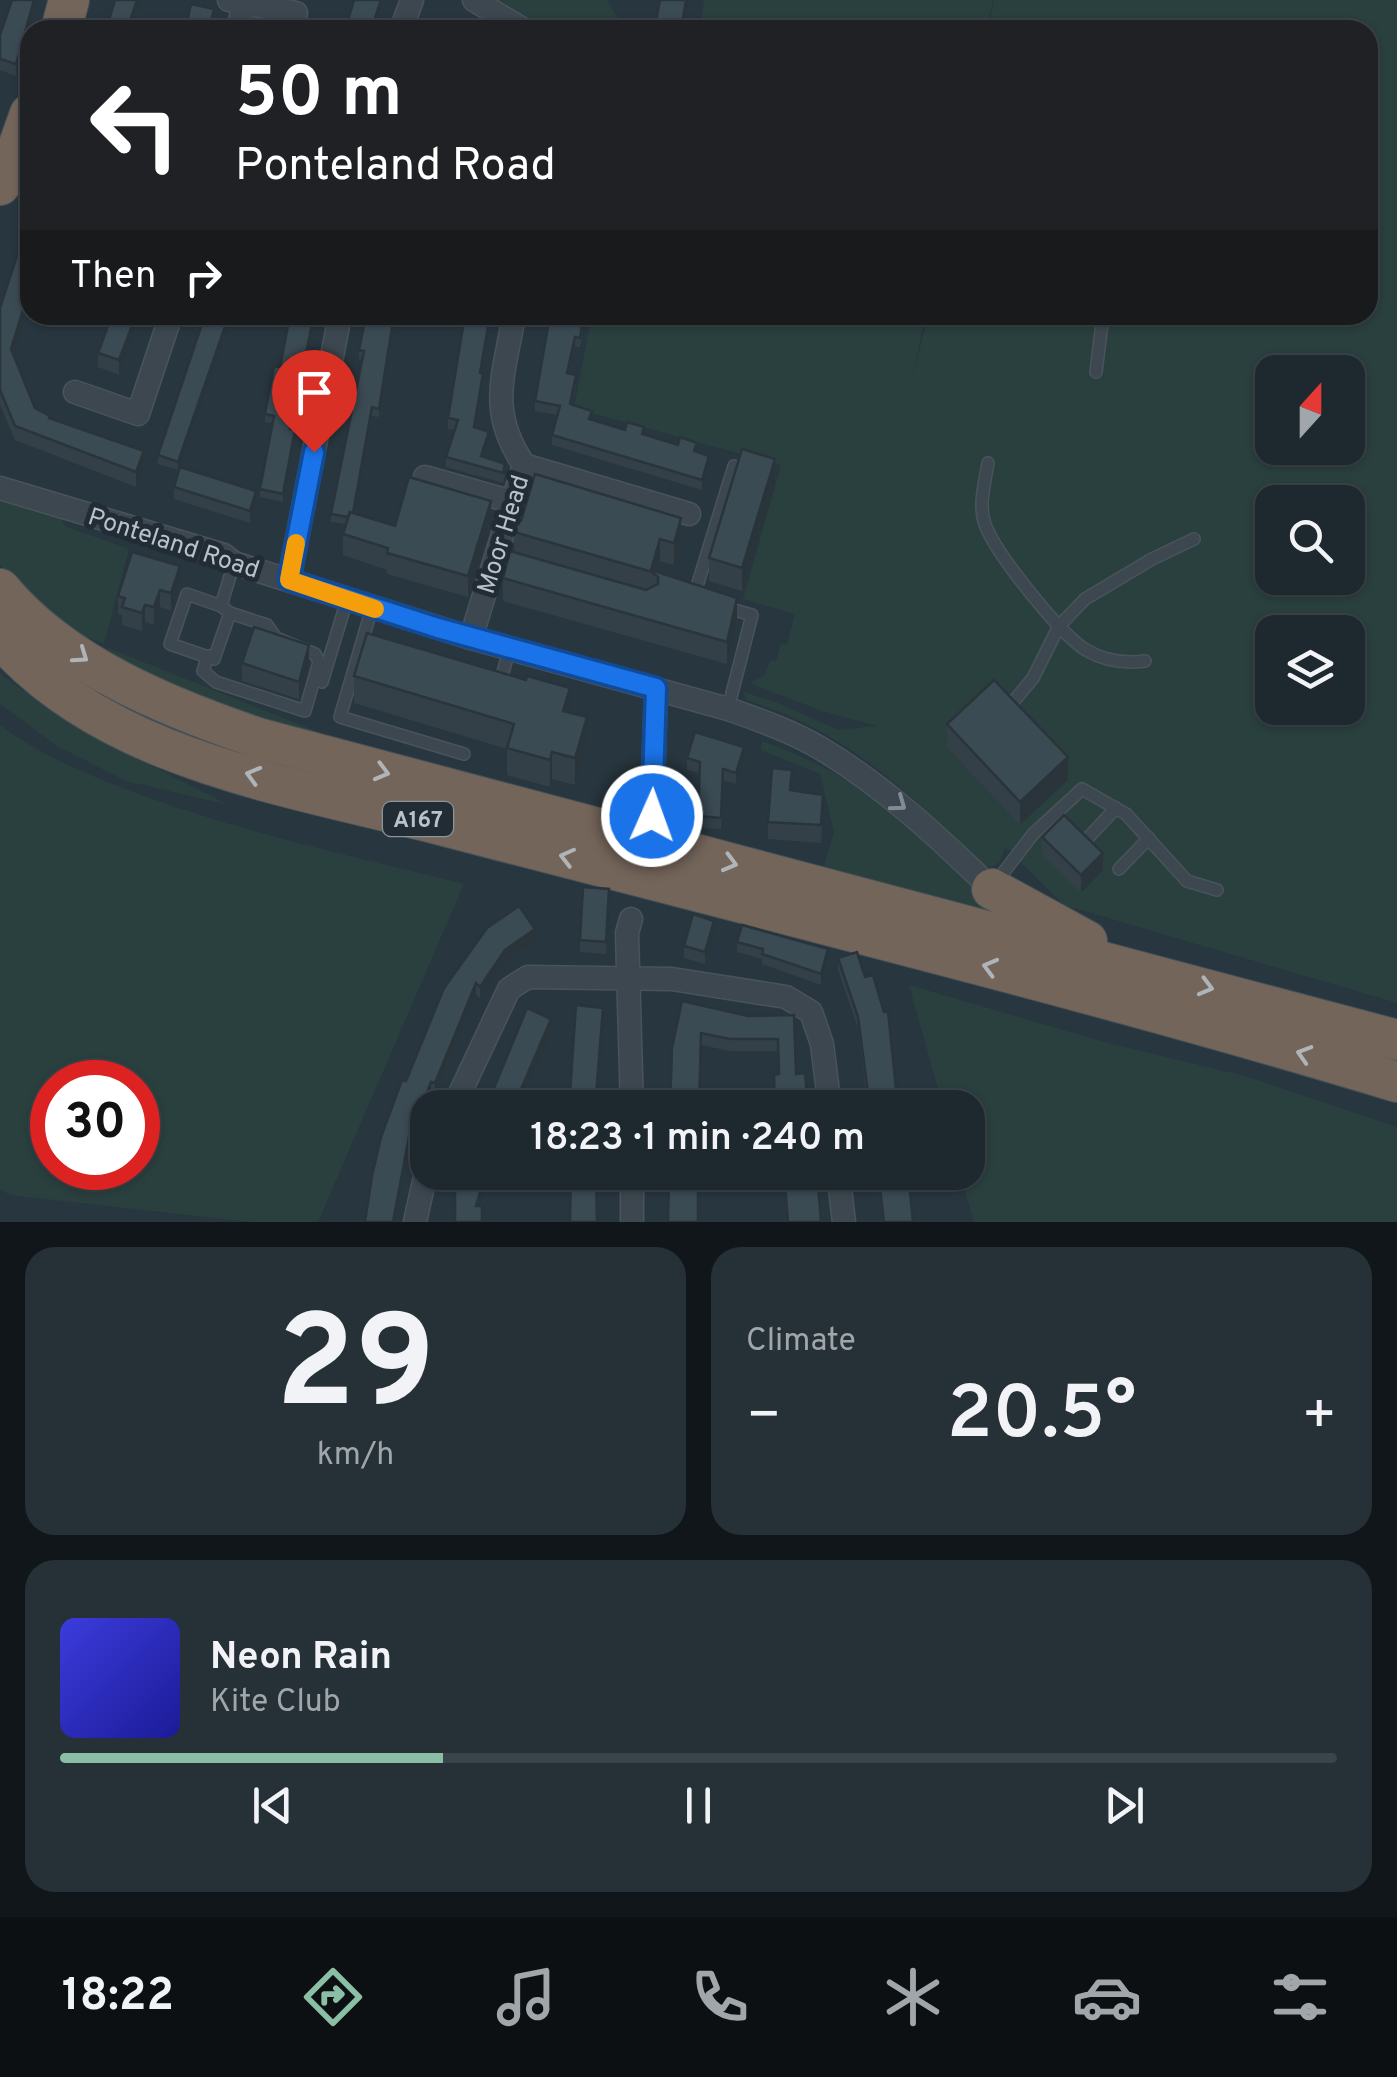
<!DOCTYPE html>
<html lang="en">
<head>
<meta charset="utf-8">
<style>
  :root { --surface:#1e282f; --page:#263037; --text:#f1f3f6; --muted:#a1a6aa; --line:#3c444b; --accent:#8abfa5 }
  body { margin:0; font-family:Overpass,sans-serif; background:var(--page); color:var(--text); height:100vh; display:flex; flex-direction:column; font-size:38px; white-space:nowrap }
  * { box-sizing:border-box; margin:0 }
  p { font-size:32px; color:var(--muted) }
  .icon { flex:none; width:55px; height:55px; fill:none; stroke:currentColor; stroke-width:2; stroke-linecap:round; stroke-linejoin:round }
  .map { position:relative; height:1222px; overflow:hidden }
  .panel { display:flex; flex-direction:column; gap:25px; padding:25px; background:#10161a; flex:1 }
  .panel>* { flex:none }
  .banner { position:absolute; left:20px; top:20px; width:1358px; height:305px; border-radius:30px; box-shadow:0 2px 8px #0004,0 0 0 2px var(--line); background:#202124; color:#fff; overflow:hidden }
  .needle { width:65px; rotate:21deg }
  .controls { position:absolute; left:1255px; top:355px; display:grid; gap:20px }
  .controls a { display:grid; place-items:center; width:110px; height:110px; border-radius:20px; background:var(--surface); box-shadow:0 2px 8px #0004,0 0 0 2px var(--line); font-size:50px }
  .speed { position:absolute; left:30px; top:1060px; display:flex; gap:20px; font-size:50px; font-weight:700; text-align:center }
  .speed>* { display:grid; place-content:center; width:130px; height:130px; border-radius:50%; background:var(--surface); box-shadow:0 2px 8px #0004,0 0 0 2px var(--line); line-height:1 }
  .speed .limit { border:15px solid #d22; background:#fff; color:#111 }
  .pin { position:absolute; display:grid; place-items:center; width:85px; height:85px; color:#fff; margin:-102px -42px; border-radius:50% 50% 50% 0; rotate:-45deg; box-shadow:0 0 10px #0007 }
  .pin .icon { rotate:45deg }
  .me { position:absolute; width:110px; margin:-55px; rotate:2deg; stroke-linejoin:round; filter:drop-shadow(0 0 8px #0008) }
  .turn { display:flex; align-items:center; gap:35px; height:210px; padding:0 50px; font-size:45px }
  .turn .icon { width:130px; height:130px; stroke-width:2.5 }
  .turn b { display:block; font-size:70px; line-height:85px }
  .then { display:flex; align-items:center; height:95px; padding:0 50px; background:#0003; gap:20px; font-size:38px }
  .big { font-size:75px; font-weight:600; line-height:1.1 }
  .panel .widget { flex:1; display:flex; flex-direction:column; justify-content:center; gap:15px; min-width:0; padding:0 35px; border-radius:30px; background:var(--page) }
  .panel .dial { align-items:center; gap:0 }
  .dial b { font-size:130px; line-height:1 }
  .song { display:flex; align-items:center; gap:30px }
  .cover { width:120px; height:120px; border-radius:15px; background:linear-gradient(135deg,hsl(240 70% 55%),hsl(240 70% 35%)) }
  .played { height:10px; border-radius:5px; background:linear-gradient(90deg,var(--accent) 30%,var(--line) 30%) }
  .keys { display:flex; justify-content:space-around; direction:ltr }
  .heat { display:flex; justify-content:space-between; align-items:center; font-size:55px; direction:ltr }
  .panel .tiles { flex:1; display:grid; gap:25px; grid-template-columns:1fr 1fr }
  .widget:last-child { grid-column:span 2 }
  .trip { position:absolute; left:410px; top:1090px; width:575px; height:100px; border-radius:30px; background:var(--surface); box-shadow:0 2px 8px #0004,0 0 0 2px var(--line); font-weight:600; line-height:100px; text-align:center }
  .tabs { display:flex; height:160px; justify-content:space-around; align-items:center; background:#0c1013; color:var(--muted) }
  .tabs .icon { width:70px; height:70px }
  .tabs .selected { color:var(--accent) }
  .tabs b { font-size:45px; color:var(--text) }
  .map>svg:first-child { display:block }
  .green { fill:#2a403e; fill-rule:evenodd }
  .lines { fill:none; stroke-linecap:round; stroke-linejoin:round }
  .lane-casing { stroke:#49535b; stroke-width:14 }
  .street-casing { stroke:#49535b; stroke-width:25 }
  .highway-casing { stroke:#475259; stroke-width:42 }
  .lane { stroke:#3c474f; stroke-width:11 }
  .street { stroke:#3c474f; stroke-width:22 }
  .highway { stroke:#74655a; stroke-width:40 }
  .wall { fill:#334048 }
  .shaded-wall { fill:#29343b }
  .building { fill:#3b4b54; stroke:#29343b; stroke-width:2.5 }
  .oneway { stroke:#afb4b8 }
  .oneway2 { stroke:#818b92 }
  .route-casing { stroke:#114b97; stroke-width:25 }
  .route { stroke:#1a73e8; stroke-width:18 }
  .slow { stroke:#f59e0b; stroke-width:18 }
  .labels { text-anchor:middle; stroke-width:10; stroke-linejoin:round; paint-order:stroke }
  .shield { fill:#212c34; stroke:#8b959c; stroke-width:2.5 }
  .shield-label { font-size:22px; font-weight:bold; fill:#b9c2c9 }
  .street-label { font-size:25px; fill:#b9c2c9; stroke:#212c34 }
</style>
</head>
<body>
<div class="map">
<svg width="1397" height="1222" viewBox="0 0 1397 1222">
  <rect width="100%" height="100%" fill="#28363f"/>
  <g class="green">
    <polygon points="500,0 607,0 625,30 547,30"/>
    <polygon points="704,0 993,0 986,30 700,30"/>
    <path d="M994,0h403v1003l-333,-98 -59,-58 -5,15 -8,5 -11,-2c-71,-72 -135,-135 -235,-165l-2,-8 34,11 60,27 39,-4 -55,-15 -72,-28 15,-8 5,-15 6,1 5,-17 6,1 8,-31 -52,-15 38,-134 -207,-57 18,-93h333l-13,66 16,-66h440v-285h-380zM1272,372h76v76h-76zM1272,502h76v76h-76zM1272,632h76v76h-76z"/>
    <polygon points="0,496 58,512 65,526 129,549 104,644 60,626 25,595 0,565"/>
    <path d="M108,648l213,85 172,50 330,86 11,-37 -14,-58 -59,-24 1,-9c32,12 62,25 91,43 57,36 101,89 152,132l-747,-189 -152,-72z"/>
    <path d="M0,673c70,55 150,92 229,132l-103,-24 -69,-35 -57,-42z"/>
    <path d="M0,725c44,33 93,52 144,71 104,38 213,61 320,88l-146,338h-67l-241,-27 -10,-6zM52,1082h86v86h-86z"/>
    <polygon points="909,985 1104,1042 1245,1076 1397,1127 1397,1222 974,1222 960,1173 968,1172 968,1108 943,1107"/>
  </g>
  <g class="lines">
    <defs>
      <g id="lane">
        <polyline points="1096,372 1103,315"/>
        <path d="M988,463c-3,19 -10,43 -3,61 10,29 75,110 101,126 19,11 38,14 59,11"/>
        <polyline points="694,596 734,466"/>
        <polyline points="221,606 187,594 170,644 214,659 230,613"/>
        <polyline points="724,607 752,615 728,709"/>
        <polyline points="372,608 340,717 464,754"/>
        <polyline points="208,656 203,671 216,682 305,711 319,662 315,654 276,638 267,625 230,613 221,606 234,563"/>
        <polyline points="493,677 501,679 510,648"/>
        <polyline points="322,682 347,600"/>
        <polyline points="1009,707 1033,678 1059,626 1085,599 1152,559 1194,539"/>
        <polyline points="1087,839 1116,808"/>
        <polyline points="1119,869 1149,838"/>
        <polyline points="997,881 1033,834 1082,789 1126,814 1187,881 1217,890"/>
      </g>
      <g id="street">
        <polyline points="229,0 296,13"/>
        <polyline points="474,0 524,30"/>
        <polyline points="238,30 244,3"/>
        <polyline points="401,30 412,0"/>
        <polyline points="75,392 138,414 171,315"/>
        <polyline points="524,465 689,514"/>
        <polyline points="425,477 513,502"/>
        <path d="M0,488l224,67 10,8 237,75 257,71c31,11 63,22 92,39 64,38 118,89 172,141"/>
        <polyline points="289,580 340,315"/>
        <path d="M471,638l53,-173c-37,-55 -20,-89 -10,-150"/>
        <polyline points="652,817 656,689"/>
        <polyline points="631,919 627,933 632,1108"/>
        <polyline points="453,1108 509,989 528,977 672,979 786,997 811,1012 822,1044 830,1108"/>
        <polyline points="838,1172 844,1222"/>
        <polyline points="415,1222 428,1163"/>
        <polyline points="632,1222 632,1172"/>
      </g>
      <g id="highway">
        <polyline points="61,30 69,0"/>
        <polyline points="0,185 13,161 30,114"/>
        <path d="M0,589c63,76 167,118 258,149l1139,302"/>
        <path d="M0,637c104,121 282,147 429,185 107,27 214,55 321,83 216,56 433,112 647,177"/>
        <polyline points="992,889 1087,941"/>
      </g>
    </defs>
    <use href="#lane" class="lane-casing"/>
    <use href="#street" class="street-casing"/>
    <use href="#highway" class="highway-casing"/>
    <use href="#lane" class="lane"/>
    <use href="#street" class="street"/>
    <use href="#highway" class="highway"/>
  </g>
  <g class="wall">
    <polygon points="12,0 37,0 16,76 0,70 0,35"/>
    <polygon points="30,216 30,302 13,356 35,408 50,419 144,465 136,487 15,440 0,405 0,308"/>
    <polygon points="112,315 141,315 119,375 98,367 98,353"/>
    <polygon points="205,315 178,470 158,464 158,455"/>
    <polygon points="290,315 316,315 292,429 295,437 283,502 260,497 260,489 272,423 265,422 265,414 280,367"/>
    <polygon points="366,315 396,315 379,417 372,416 354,513 395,526 491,522 468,597 387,574 387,570 343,555 343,534 346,524 331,522 331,514 362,359 359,359 359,350"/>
    <polygon points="465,315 491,315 481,373 483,384 476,428 489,442 484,457 505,474 503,483 446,467 446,457 455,430 448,429 448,418"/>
    <polygon points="578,315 577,319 583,330 580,347 575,347 569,374 576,385 571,405 592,420 697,452 709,465 702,490 552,445 552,435 558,415 535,411 535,401"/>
    <polygon points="775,482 742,591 709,581 709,558"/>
    <polygon points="174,487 256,503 250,523 174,499"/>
    <polygon points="514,532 681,541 674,565 660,561 657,572 737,620 727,664 503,601 503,578 514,552"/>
    <polygon points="180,584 171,611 160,607 154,625 145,622 142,631 122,625 122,615 118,614 118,596"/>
    <polygon points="309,662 299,699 242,681 242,663"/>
    <polygon points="354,676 570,712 587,744 575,785 552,779 550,787 507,775 507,749 354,703"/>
    <polygon points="947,724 1068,780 1020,825 947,747"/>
    <polygon points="687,758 744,759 736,784 723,780 721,829 698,828 700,773 687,770"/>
    <polygon points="792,790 823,813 821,843 768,839 768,822"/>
    <polygon points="1042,837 1103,870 1081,893 1042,855"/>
    <polygon points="609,900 606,954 580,952 580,940"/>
    <polygon points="714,932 705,964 684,958 684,946"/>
    <polygon points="535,941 505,961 480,998 476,995 435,1094 431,1093 414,1138 411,1137 395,1222 365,1222 406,1081 444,988"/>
    <polygon points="737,942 828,959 821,985 762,964 762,959 737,952"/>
    <polygon points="838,958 898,1108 868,1108 858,1028 838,970"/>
    <polygon points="682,1001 748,1016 794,1015 779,1074 778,1051 730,1051 701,1045"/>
    <polygon points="876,1172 908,1172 913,1222 883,1222"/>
  </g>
  <g class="shaded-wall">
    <polygon points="34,0 37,0 16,76 16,64"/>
    <polygon points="137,0 140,0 130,30 127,30"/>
    <polygon points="381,0 381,9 374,30 371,30"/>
    <polygon points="686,0 688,0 683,30 681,30"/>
    <polygon points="30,287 30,302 11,364 11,349"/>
    <polygon points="136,315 141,315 119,375 119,360"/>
    <polygon points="229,315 232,315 178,470 178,462"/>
    <polygon points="314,315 316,315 290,437 290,429"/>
    <polygon points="394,315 396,315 379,417 379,409"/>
    <polygon points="490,315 491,315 480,383 480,373"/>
    <polygon points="575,337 575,347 567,383 567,373"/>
    <polygon points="483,374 483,384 474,438 474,427"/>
    <polygon points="372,407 372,416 352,526 352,517"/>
    <polygon points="295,430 295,437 283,502 283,494"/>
    <polygon points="489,432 489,442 481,467 481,456"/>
    <polygon points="144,451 144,465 136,487 136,472"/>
    <polygon points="709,456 709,465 702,490 702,480"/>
    <polygon points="775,459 775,482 742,591 742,568"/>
    <polygon points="256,491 256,503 250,523 250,511"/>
    <polygon points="491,501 491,522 468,597 468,576"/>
    <polygon points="681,518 681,541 674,565 674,543"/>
    <polygon points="660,539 660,561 656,576 651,572"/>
    <polygon points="180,566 180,584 171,611 171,593"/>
    <polygon points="160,590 160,607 154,625 154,607"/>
    <polygon points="737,598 737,620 727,664 727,642"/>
    <polygon points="145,605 145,622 142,631 142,613"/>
    <polygon points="309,645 309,662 299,699 299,682"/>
    <polygon points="570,688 570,715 563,711"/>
    <polygon points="587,717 587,744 575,785 575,758"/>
    <polygon points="744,747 744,759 736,784 736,773"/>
    <polygon points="552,752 552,779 550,787 550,760"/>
    <polygon points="1068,757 1068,780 1020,825 1020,802"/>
    <polygon points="1103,853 1103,870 1081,893 1081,875"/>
    <polygon points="714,921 714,932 705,964 705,952"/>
    <polygon points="535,929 535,941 505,961 480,998 480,987 505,950"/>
    <polygon points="828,949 828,959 821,985 821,974"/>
    <polygon points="476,983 476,995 435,1094 435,1083"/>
    <polygon points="551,1019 551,1031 518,1108 513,1108"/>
    <polygon points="431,1082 431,1093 414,1138 414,1127"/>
    <polygon points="411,1126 411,1137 395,1222 393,1222"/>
    <polygon points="486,1172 489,1172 476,1218 476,1206"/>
  </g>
  <g class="building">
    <polygon points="12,0 34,0 16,64 0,59 0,35"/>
    <polygon points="115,0 137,0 127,30 106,30"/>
    <polygon points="354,0 381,0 371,30 345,30"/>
    <polygon points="660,0 686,0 681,30 655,27"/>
    <polygon points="191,4 214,9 209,30 185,30"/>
    <polygon points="267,20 289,25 288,30 265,30"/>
    <polygon points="30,216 30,287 11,349 35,408 50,416 49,418 144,451 136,472 15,426 0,390 0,308"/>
    <polygon points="112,315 136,315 119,360 98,353"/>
    <polygon points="205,315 229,315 178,462 158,455"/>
    <polygon points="290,315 314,315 290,429 295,430 283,494 260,489 274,416 265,414 274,366 280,367"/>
    <polygon points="366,315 394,315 379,409 372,407 353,513 350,512 348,517 331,514 364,351 359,350"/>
    <polygon points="465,315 490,315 480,373 483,374 474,427 489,432 481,456 505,464 503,473 446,457 458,420 448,418"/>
    <polygon points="550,315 576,315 575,319 583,320 580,338 575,337 567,373 576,375 570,404 592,411 589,419 625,430 627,422 644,427 642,434 678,445 680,437 697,443 694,451 709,456 702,480 552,435 560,406 535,401"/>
    <polygon points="742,449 775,459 742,568 709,558"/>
    <polygon points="180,467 256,491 250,511 174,487"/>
    <polygon points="535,474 681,518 674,543 660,539 651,570 737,598 727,642 503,578 510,551 646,590 658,584 658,577 652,572 514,532 518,520 521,521"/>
    <polygon points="409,477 491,501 468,576 387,553 388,548 343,534 350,512 395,526"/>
    <polygon points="132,552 180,566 171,593 160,590 154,607 145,605 142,613 122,607 125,598 118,596"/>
    <polygon points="254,627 309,645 299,682 242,663"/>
    <polygon points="367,633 526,680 527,676 570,688 563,711 587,717 575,758 552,752 550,760 507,748 514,724 354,676"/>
    <polygon points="994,680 1068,757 1020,802 947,724"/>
    <polygon points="695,732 744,747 736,773 723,769 721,818 698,816 700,762 687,758"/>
    <polygon points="772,768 792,770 790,790 823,795 821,825 768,822"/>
    <polygon points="1064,815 1103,853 1081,875 1042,837"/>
    <polygon points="583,887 609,889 606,942 580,940"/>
    <polygon points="519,906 535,929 505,950 480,987 476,983 435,1083 431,1082 414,1127 411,1126 393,1222 365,1222 372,1176 381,1137 402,1080 406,1081 444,988 487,928"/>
    <polygon points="693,914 714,921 705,952 684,946"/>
    <polygon points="742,925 828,949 821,974 762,954 763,949 737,942"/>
    <polygon points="857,952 865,977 873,975 884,1012 888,1011 898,1108 870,1108 858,1017 838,958"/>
    <polygon points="682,1001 748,1016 794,1015 796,1074 805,1073 808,1108 775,1108 774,1075 779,1074 778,1039 730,1039 701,1033 699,1108 670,1108 672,1048"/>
    <polygon points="576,1005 603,1008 595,1108 569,1108"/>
    <polygon points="527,1008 551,1019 513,1108 483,1108 484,1104 487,1105"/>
    <polygon points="458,1172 486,1172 476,1206 482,1206 482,1222 455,1222 455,1190 452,1189"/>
    <polygon points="571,1172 596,1172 597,1222 570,1222"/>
    <polygon points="669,1172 698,1172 698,1222 668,1222"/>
    <polygon points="784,1172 817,1172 821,1222 788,1222"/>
    <polygon points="878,1172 908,1172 913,1222 884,1222"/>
  </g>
  <defs><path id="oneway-chevron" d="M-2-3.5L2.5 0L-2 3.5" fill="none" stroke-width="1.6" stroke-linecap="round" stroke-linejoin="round" transform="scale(2.5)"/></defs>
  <g class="oneway">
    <use href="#oneway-chevron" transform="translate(81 656) rotate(35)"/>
    <use href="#oneway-chevron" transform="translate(382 772) rotate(15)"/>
    <use href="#oneway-chevron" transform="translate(253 775) rotate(-164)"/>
    <use href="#oneway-chevron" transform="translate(567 857) rotate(-166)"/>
    <use href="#oneway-chevron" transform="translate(730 863) rotate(15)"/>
    <use href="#oneway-chevron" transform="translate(990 967) rotate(-165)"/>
    <use href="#oneway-chevron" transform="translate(1206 987) rotate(15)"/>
    <use href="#oneway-chevron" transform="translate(1304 1054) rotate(-163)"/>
  </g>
  <use class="oneway2" href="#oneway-chevron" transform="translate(899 804) rotate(36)"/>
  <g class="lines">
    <defs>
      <polyline id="route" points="314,452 289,580 438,628 656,688 652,816"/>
    </defs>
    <use href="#route" class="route-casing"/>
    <use href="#route" class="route"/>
    <polyline class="slow" points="296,543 289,580 375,609"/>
  </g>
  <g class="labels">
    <rect class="shield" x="383" y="802" width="70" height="34" rx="8"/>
    <g class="shield-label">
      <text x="418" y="827">A167</text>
    </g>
    <g class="street-label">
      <text transform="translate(502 534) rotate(-73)" y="9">Moor Head</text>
      <text transform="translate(174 542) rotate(18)" y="9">Ponteland Road</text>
    </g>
  </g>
</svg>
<div class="controls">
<a><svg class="needle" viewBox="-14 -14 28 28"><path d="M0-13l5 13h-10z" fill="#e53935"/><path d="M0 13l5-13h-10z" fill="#a1a6aa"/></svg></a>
<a><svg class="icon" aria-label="search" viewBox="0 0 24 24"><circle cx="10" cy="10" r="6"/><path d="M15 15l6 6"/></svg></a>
<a><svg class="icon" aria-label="layers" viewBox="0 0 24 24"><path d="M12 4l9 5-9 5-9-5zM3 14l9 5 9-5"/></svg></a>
</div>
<div class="speed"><div class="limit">30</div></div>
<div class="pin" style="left:314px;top:452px;background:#d93025"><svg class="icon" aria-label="arrive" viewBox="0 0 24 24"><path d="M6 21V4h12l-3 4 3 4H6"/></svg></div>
<svg class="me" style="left:652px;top:816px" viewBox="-20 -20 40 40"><circle r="17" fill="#1a73e8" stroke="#fff" stroke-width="3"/><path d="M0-11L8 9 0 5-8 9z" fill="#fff"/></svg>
<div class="trip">18:23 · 1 min · 240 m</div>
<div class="banner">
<div class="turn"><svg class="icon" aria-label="left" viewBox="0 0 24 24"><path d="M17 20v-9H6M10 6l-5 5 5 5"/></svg><div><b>50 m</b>Ponteland Road</div></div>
<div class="then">Then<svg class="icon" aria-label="right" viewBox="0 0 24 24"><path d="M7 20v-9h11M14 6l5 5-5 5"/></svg></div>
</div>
</div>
<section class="panel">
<div class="tiles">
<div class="widget dial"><b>29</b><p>km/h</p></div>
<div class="widget"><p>Climate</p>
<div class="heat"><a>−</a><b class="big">20.5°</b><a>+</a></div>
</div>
<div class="widget">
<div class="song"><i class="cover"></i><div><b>Neon Rain</b><p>Kite Club</p></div></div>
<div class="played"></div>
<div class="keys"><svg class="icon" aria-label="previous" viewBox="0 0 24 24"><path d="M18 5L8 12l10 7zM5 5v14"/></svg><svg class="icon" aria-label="pause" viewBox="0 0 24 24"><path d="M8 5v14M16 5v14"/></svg><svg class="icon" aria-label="next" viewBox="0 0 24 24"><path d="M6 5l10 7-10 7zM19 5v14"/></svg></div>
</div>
</div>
</section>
<nav class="tabs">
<b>18:22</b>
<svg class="icon selected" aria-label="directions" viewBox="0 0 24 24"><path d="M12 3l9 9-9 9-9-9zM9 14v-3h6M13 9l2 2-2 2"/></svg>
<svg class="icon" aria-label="music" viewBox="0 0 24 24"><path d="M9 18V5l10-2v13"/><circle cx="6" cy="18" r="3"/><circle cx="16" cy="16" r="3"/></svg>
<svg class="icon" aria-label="phone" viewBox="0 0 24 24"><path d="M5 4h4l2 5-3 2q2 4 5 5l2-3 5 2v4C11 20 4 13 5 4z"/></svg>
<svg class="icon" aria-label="climate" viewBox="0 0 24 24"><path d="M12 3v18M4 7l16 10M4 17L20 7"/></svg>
<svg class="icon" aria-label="car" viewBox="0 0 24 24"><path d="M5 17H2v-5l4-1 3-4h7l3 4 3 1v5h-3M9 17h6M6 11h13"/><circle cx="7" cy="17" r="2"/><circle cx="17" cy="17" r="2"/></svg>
<svg class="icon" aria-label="filters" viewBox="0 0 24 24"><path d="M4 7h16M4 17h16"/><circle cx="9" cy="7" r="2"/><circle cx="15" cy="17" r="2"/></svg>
</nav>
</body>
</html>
